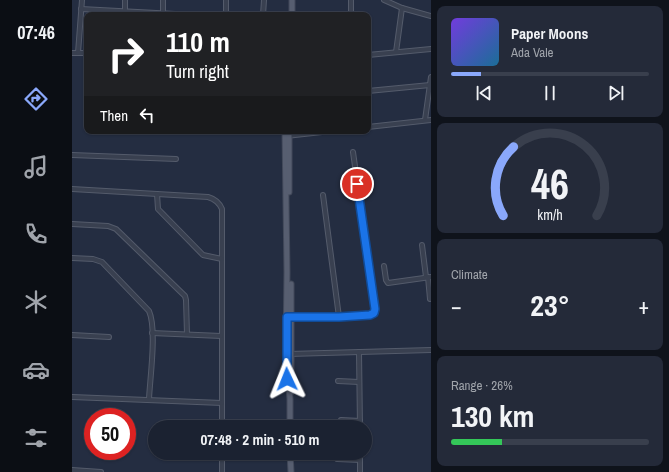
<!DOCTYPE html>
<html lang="en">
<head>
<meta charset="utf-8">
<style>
  :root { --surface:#1b2231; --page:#242a39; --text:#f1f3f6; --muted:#a0a4ab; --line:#393f4d; --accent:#8aa8fb }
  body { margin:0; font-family:"Archivo Narrow",sans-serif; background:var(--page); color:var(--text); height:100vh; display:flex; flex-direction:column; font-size:15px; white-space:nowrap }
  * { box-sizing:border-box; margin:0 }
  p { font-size:13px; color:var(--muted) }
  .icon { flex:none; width:22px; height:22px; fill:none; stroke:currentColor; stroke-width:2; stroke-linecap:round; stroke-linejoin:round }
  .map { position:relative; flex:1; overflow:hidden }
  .sheet { display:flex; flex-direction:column; gap:6px; padding:6px; background:#0f131b; width:238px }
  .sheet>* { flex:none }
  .hud { position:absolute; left:12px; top:12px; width:287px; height:122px; border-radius:8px; box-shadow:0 1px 3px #0004,0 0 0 1px var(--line); background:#202124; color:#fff; overflow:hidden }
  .speed { position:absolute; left:12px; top:408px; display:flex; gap:8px; font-size:20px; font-weight:700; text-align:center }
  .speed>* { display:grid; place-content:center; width:52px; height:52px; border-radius:50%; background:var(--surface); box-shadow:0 1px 3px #0004,0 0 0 1px var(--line); line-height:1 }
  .speed .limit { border:6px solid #d22; background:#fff; color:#111 }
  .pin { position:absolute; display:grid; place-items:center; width:34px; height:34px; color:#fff; margin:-17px; border:2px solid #fff; border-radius:50%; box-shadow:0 1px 4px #0007 }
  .me { position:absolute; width:44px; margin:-22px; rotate:358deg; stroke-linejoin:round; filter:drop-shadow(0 0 3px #0008) }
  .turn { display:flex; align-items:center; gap:14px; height:84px; padding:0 16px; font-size:18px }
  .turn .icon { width:52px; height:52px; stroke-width:2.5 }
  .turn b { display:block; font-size:28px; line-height:34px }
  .then { display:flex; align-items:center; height:38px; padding:0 16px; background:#0003; gap:8px; font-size:15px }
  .big { font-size:30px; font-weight:800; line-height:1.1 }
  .sheet .card { flex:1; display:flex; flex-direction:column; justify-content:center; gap:6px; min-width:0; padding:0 14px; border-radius:8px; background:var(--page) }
  .sheet .dial { align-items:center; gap:0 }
  .dial svg { height:104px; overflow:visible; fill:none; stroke:var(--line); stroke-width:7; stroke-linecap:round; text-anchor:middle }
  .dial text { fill:var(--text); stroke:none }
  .song { display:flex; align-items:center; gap:12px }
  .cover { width:48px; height:48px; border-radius:6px; background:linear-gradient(135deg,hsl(260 70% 55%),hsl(200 70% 35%)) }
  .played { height:4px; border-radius:2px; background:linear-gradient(90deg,var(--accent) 15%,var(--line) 15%) }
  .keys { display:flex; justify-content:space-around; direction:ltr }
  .heat { display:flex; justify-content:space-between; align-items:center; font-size:22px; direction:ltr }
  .charge { height:6px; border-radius:3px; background:linear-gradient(90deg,#34c759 26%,var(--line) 0) }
  .trip { position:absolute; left:76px; top:420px; width:224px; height:40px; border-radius:20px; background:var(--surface); box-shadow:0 1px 3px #0004,0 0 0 1px var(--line); font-weight:800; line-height:40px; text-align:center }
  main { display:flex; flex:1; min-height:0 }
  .tab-bar { display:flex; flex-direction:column; width:72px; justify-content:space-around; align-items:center; background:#0b0e14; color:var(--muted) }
  .tab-bar .icon { width:28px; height:28px }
  .tab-bar .on { color:var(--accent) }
  .tab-bar b { font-size:18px; color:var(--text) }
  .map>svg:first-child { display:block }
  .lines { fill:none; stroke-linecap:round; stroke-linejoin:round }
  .minor-casing { stroke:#545b6b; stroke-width:6 }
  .major-casing { stroke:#42495a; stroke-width:7 }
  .minor { stroke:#394050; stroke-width:4 }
  .major { stroke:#575e70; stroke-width:5 }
  .route-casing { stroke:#114b97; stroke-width:10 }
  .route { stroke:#1a73e8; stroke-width:7 }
</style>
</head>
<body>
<main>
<nav class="tab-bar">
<b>07:46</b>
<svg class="icon on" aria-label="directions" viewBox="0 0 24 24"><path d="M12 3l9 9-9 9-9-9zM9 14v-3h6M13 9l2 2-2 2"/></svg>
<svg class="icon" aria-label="music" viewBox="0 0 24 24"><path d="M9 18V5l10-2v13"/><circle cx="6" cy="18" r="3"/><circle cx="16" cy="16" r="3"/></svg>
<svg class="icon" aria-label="phone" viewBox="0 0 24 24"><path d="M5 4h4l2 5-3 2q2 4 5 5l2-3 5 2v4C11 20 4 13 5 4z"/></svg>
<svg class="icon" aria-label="climate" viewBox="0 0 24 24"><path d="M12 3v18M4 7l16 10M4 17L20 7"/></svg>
<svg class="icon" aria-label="car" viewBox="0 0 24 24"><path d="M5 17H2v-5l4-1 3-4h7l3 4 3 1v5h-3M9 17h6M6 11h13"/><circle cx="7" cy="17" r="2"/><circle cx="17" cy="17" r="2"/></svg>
<svg class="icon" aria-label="filters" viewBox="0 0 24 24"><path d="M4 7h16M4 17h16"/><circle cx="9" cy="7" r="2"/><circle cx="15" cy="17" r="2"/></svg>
</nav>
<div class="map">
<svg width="359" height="472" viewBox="0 0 359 472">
  <rect width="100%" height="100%" fill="#242d41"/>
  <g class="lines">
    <defs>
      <g id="minor">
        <polyline points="279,0 279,15"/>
        <polyline points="312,0 330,8 359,16"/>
        <polyline points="9,9 122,15"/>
        <polyline points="53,12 53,0"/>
        <polyline points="91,15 91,0"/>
        <polyline points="154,15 154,0"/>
        <polyline points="191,15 192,0"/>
        <polyline points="324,52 330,8"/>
        <polyline points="0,53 15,53"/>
        <polyline points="6,53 10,0"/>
        <polyline points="296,55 359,49"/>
        <polyline points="296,91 358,85"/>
        <polyline points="353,120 359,77"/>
        <polyline points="296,127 359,120"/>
        <polyline points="214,136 259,131"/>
        <polyline points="0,155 104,159"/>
        <path d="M0,189l136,8c7,2 11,5 14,12v218"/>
        <polyline points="85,194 86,209 131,255 150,259"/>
        <polyline points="251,195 267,317"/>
        <polyline points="0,224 36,226 44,229 113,296 114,300 115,334"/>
        <polyline points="350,245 354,277"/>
        <path d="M0,258l21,1 9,3 47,49c8,18 1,67 0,88"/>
        <polyline points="312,266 314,280 316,283 359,277"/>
        <polyline points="356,277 358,299"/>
        <polyline points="217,317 267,317 298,315 302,313 303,309 281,152"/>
        <polyline points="80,333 149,336"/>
        <polyline points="0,335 37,337"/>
        <polyline points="287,352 288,427"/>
        <polyline points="217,354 359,350"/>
        <polyline points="266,381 287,382"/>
        <polyline points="0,397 150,403"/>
        <polyline points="269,420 288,421"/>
        <polyline points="288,453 288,472"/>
        <polyline points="265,459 288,460"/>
        <polyline points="0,470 29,472"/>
        <polyline points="150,472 150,453"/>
      </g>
      <g id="major">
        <polyline points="220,15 220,0"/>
        <polyline points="213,131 215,272 214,354 218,399 218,427"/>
        <polyline points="217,131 217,192"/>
        <polyline points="219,284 219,392"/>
        <polyline points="218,453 219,472"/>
      </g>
    </defs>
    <use href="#minor" class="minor-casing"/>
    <use href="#major" class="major-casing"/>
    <use href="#minor" class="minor"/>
    <use href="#major" class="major"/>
  </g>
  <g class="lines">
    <defs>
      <polyline id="route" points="215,379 215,317 267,317 298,315 302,313 303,309 285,184"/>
    </defs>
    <use href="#route" class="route-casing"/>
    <use href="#route" class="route"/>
  </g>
</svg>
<div class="speed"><div class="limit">50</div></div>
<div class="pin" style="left:285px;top:184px;background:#d93025"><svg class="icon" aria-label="arrive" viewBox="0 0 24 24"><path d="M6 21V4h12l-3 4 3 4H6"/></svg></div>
<svg class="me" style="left:215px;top:379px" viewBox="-20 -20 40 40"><path d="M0-17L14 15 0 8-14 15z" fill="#1a73e8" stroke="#fff" stroke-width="4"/></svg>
<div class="trip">07:48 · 2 min · 510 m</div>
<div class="hud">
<div class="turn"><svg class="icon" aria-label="right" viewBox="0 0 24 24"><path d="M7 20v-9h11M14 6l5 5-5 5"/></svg><div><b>110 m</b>Turn right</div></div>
<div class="then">Then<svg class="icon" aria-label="left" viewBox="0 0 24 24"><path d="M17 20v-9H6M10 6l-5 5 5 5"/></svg></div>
</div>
</div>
<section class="sheet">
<div class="card">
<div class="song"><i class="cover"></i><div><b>Paper Moons</b><p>Ada Vale</p></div></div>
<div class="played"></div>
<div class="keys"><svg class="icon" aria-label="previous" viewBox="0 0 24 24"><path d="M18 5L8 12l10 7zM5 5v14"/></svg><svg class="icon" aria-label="pause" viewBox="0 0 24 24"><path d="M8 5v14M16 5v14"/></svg><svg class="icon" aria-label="next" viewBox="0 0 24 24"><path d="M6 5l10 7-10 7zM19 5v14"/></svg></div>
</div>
<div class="card dial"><svg viewBox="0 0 100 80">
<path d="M14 69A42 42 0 1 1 86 69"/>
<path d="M14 69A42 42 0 0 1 22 16" stroke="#8aa8fb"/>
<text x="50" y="56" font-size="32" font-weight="700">46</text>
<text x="50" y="72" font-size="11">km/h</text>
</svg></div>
<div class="card"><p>Climate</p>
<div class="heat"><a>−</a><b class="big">23°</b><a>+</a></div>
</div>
<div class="card"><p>Range · 26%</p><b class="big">130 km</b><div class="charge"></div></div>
</section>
</main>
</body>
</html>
